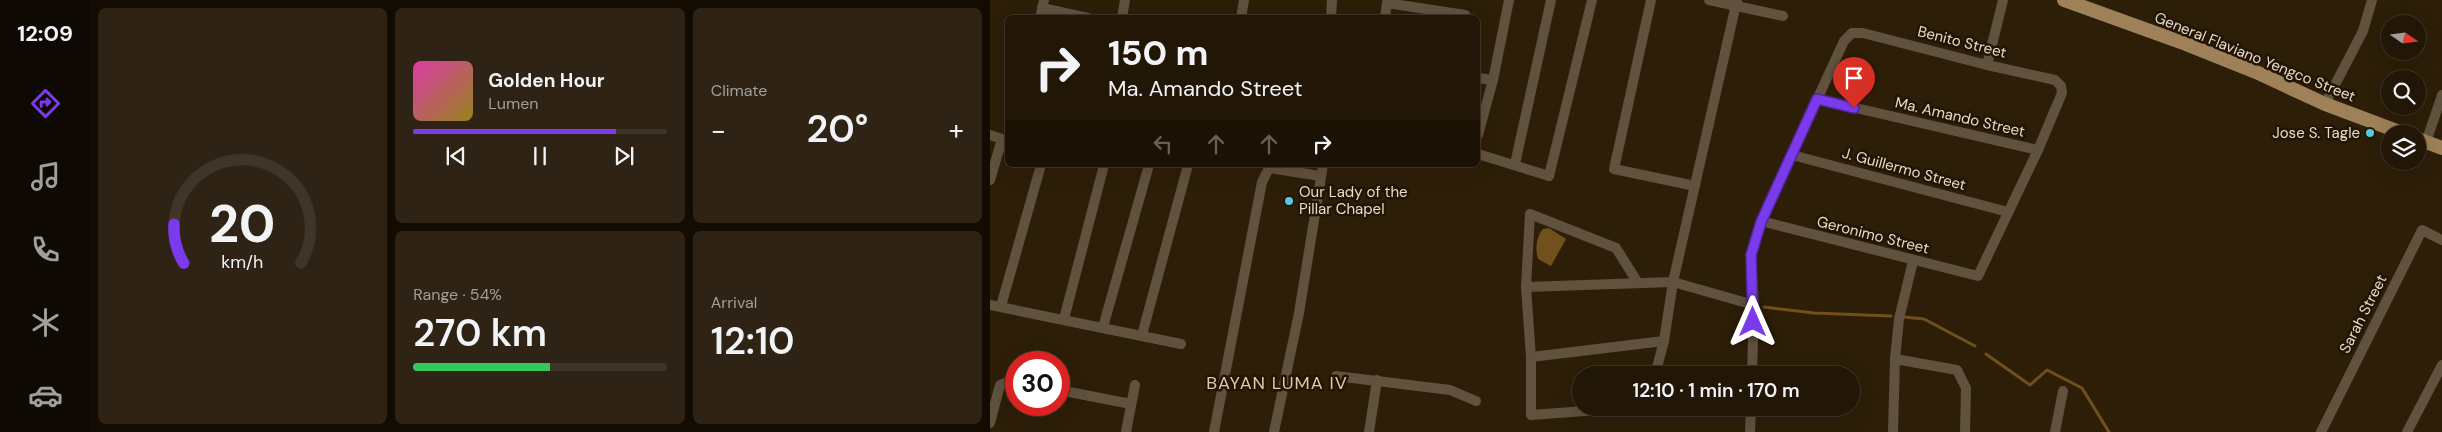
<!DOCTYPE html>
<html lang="en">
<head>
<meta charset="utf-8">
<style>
  :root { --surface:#221606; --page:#2e2314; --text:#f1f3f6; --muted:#a29f9b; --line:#3f3528; --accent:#7c3aed }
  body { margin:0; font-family:"DM Sans",sans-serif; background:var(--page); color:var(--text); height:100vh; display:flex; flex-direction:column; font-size:19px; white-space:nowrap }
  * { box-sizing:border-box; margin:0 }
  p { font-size:16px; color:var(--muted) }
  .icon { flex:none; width:28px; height:28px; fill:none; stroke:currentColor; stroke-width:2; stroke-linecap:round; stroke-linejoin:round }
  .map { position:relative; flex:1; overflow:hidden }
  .sheet { display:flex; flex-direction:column; gap:8px; padding:8px; background:#130c03; width:900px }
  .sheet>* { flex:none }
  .banner { position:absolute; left:15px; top:15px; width:475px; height:152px; border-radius:8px; box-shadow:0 5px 20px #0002,0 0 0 1px var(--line); background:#221606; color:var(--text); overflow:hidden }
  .needle { width:32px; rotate:104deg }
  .fabs { position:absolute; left:1391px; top:15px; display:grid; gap:10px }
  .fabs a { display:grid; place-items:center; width:45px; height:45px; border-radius:50%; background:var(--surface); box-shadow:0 5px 20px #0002,0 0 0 1px var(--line); font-size:25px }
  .speed { position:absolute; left:15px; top:351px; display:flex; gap:10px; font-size:25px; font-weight:700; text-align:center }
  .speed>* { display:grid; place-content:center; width:65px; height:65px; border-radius:50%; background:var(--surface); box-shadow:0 5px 20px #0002,0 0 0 1px var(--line); line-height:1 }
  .speed .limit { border:8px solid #d22; background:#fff; color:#111 }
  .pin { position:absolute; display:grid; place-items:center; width:42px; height:42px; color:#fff; margin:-51px -21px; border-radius:50% 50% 50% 0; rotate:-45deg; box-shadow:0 0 5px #0007 }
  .pin .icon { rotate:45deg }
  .me { position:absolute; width:55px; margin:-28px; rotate:0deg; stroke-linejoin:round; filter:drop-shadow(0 0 4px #0008) }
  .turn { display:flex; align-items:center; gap:18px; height:105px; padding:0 20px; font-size:22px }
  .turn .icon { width:65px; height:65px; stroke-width:2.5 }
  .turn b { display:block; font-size:35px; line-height:42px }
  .lanes { display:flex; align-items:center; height:48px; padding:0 20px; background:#0003; justify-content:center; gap:25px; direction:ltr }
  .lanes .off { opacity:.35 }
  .big { font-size:38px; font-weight:600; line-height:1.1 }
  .sheet .card { flex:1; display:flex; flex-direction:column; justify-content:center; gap:8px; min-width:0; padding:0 18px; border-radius:8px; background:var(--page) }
  .sheet .dial { align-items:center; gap:0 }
  .dial svg { height:130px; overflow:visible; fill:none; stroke:var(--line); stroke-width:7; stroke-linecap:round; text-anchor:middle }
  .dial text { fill:var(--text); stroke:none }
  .song { display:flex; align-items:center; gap:15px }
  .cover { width:60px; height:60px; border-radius:8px; background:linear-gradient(135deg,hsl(320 70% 55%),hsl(50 70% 35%)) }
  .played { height:5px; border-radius:2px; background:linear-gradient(90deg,var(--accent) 80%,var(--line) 80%) }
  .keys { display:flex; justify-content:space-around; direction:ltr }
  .heat { display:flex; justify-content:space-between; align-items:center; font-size:28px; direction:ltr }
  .charge { height:8px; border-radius:4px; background:linear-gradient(90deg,#34c759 54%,var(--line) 0) }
  .sheet .tiles { flex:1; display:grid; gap:8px; grid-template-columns:repeat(3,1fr) }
  .card:first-child { grid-row:span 2 }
  .trip { position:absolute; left:582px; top:366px; width:288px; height:50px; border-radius:25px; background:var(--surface); box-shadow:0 5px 20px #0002,0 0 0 1px var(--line); font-weight:600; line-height:50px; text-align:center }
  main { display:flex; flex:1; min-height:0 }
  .tabs { display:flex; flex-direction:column; width:90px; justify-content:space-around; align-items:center; background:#0e0902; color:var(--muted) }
  .tabs .icon { width:35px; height:35px }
  .tabs .current { color:var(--accent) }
  .tabs b { font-size:22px; color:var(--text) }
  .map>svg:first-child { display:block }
  .water { fill:#70501c }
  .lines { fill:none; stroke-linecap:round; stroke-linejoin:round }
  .stream { stroke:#70501c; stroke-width:3 }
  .minor { stroke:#60523e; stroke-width:10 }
  .major { stroke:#9e8158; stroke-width:14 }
  .route-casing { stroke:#51269a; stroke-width:12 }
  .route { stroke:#7c3aed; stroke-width:9 }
  .poi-dot { fill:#56c9e0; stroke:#231501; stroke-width:2 }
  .labels { text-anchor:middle; stroke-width:5; stroke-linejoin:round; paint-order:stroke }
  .street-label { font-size:15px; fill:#e4dacd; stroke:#231501 }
  .poi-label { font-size:15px; fill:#e4dacd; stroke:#231501; text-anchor:end }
  .quarter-label { font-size:18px; letter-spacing:1px; fill:#ddc9af; stroke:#231501 }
</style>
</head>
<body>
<main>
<nav class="tabs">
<b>12:09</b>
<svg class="icon current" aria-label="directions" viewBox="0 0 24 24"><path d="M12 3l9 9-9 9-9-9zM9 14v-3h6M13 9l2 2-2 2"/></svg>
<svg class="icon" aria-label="music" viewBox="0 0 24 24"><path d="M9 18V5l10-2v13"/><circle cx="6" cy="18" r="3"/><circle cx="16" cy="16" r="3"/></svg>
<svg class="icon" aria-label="phone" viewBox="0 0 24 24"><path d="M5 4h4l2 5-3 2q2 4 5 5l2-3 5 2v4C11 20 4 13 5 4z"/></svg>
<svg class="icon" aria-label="climate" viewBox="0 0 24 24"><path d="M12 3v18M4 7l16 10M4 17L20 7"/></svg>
<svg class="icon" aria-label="car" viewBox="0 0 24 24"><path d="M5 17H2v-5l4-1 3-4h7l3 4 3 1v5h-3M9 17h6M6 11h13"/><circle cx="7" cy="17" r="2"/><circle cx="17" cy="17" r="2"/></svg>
</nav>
<section class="sheet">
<div class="tiles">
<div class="card dial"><svg viewBox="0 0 100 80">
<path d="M14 69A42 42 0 1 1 86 69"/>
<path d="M14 69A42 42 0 0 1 8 45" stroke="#7c3aed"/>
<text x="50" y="56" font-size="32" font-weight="700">20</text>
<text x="50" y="72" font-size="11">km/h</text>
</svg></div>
<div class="card">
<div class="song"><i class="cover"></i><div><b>Golden Hour</b><p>Lumen</p></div></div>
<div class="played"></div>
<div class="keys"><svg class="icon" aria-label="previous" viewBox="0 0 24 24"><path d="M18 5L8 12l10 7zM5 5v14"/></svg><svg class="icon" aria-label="pause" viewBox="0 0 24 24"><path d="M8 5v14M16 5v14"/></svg><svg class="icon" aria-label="next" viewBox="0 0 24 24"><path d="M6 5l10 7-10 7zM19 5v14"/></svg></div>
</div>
<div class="card"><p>Climate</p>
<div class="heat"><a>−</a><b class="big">20°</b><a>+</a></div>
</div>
<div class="card"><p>Range · 54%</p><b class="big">270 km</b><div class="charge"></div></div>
<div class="card"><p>Arrival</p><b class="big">12:10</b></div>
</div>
</section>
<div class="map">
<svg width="1452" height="432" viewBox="0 0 1452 432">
  <rect width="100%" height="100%" fill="#2d1e08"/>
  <path class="water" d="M559,228l17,11 -15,27 -13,-7c-3,-10 -2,-22 5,-30z"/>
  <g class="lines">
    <g class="stream">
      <polyline points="774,307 824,313 901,316"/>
      <polyline points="914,317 934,319 985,346"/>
      <polyline points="996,354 1040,385 1057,370 1092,388 1119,432"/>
    </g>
    <g class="minor">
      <polyline points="661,0 624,169 705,186"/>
      <polyline points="719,0 793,16"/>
      <polyline points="52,8 98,18"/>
      <polyline points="50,18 54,0"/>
      <polyline points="132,18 135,0"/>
      <polyline points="251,18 254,0"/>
      <polyline points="341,18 342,0"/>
      <polyline points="395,18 397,3 475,15 475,18"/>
      <polyline points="997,65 1013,0"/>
      <polyline points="488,78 503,80"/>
      <polyline points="827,99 1048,150"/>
      <polyline points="1335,104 1373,31 1382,0"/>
      <polyline points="0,135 12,139 0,180"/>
      <polyline points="488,135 503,80 519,0"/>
      <polyline points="1436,142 1452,95"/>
      <polyline points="488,154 559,176 602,0"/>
      <polyline points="802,155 1018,212"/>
      <polyline points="525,164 561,0"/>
      <polyline points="536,287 683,282 747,0"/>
      <polyline points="0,305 191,344"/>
      <polyline points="11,306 51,165"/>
      <polyline points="74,319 114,165"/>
      <polyline points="113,327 159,165"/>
      <polyline points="152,335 198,165"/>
      <polyline points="541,357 674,341"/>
      <polyline points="905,359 909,319 923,261"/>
      <polyline points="665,375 674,341 683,282 764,305"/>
      <polyline points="762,375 764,305 761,255 771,221 854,41 862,33 873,33 997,65 1065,80 1071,86 1072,93 1048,150 988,276 771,221"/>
      <polyline points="346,376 460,390 486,401"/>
      <polyline points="69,390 141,404"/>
      <polyline points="635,408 541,415 541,357 536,287 540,214 626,248 648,283"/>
      <polyline points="0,423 10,385 21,380 26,381"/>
      <polyline points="136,432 145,385"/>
      <polyline points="224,432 272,182 279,168 331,176"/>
      <polyline points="284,432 309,313 333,165"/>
      <polyline points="379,432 387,380"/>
      <polyline points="760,432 761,408"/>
      <polyline points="903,432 905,359 967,370 976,388 975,432"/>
      <polyline points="1065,432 1073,391"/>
      <polyline points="1331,432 1432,230 1452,240"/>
      <polyline points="1417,432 1452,365"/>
    </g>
    <g class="major">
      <polyline points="1074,0 1196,44 1266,72 1335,104 1415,134"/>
      <polyline points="1428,139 1452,148"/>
    </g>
  </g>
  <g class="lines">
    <defs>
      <polyline id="route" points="763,322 761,255 771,222 827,99 864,108"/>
    </defs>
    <use href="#route" class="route-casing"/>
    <use href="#route" class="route"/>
  </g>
  <g class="poi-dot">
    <circle cx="1380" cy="133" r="5"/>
    <circle cx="299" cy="201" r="5"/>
  </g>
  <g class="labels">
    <g class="street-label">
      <text transform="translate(972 42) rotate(14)" y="5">Benito Street</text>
      <text transform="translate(1265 57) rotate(22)" y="5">General Flaviano Yengco Street</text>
      <text transform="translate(970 117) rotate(13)" y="5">Ma. Amando Street</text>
      <text transform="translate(914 169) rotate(15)" y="5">J. Guillermo Street</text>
      <text transform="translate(883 235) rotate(14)" y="5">Geronimo Street</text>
      <text transform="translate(1373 314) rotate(-63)" y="5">Sarah Street</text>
    </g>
    <g class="poi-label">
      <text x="1370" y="138">Jose S. Tagle</text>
      <text x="309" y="197" text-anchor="start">Our Lady of the<tspan x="309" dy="17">Pillar Chapel</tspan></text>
    </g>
    <g class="quarter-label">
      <text x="287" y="389">BAYAN LUMA IV</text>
    </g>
  </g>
</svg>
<div class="fabs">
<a><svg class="needle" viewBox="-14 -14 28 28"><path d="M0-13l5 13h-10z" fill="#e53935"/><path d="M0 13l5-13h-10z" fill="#a29f9b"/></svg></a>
<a><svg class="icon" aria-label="search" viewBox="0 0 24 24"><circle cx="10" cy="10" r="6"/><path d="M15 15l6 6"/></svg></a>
<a><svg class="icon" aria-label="layers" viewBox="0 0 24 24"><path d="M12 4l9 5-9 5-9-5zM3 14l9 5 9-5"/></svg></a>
</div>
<div class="speed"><div class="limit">30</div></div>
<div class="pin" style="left:864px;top:108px;background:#d93025"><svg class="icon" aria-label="arrive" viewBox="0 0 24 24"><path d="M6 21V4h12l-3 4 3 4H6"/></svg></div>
<svg class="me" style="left:763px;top:322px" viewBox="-20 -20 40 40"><path d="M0-17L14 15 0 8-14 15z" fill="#7c3aed" stroke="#fff" stroke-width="4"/></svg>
<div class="trip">12:10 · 1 min · 170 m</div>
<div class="banner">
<div class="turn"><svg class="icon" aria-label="right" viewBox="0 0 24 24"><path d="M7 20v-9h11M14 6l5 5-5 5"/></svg><div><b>150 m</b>Ma. Amando Street</div></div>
<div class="lanes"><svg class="icon off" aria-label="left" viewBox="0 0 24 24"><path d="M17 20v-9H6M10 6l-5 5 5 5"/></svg><svg class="icon off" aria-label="ahead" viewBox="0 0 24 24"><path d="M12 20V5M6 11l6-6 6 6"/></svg><svg class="icon off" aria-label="ahead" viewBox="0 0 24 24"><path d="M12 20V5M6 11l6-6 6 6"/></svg><svg class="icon" aria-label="right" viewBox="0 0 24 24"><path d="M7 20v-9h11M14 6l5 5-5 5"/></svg></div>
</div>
</div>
</main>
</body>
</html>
